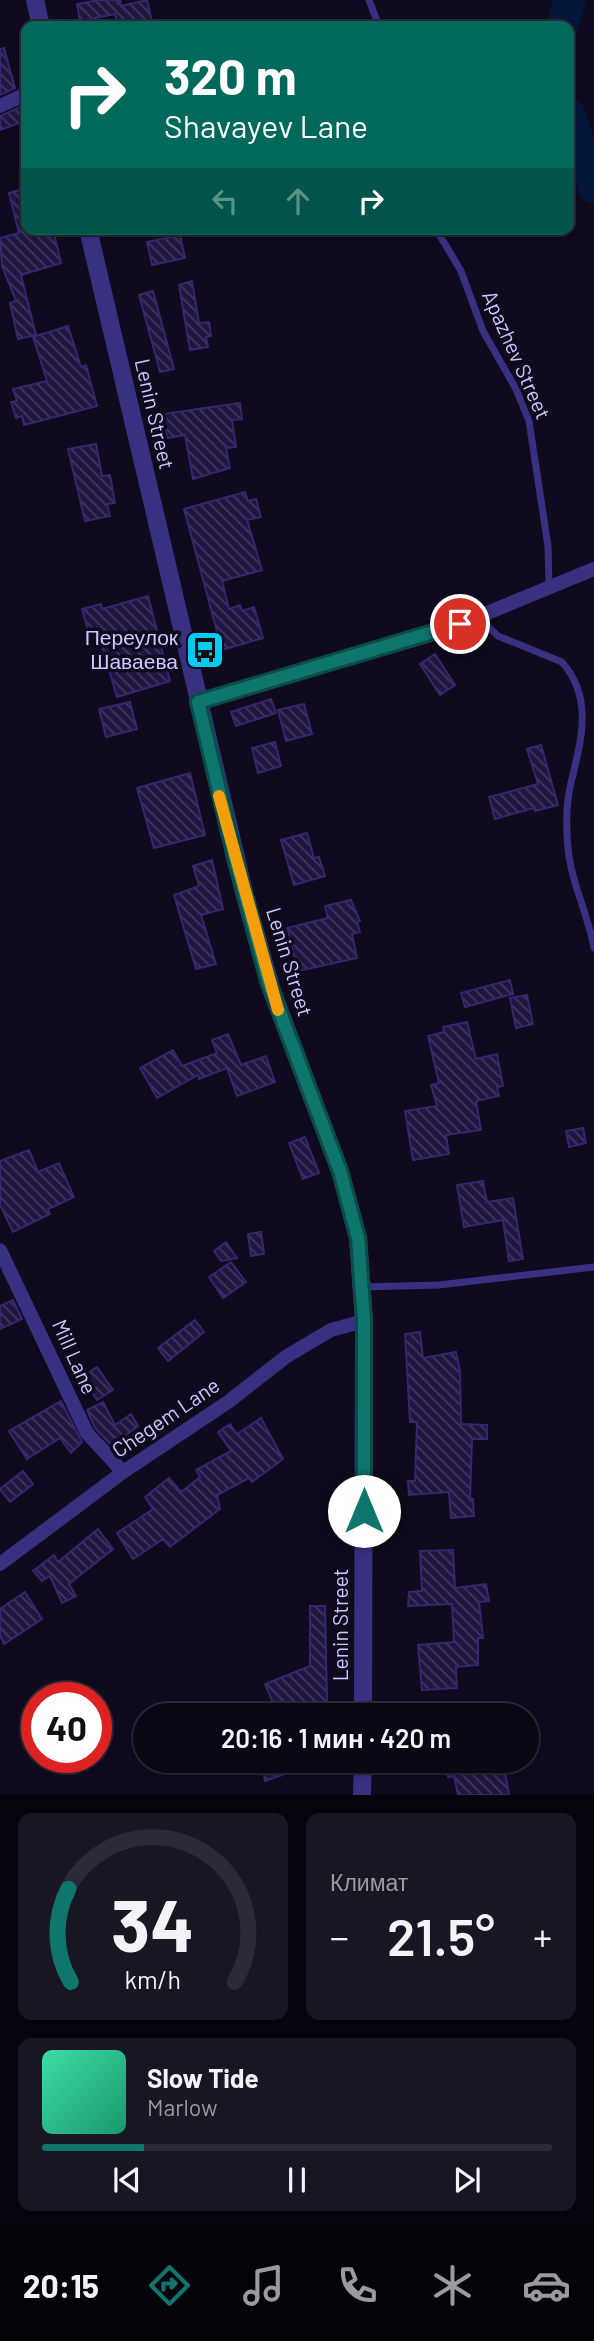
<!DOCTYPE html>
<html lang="ru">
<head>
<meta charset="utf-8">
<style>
  :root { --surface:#0b0816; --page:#191623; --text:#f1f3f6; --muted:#9a9aa1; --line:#2b2935; --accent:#0f766e }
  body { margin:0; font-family:Barlow,sans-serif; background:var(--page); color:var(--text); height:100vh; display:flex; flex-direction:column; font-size:26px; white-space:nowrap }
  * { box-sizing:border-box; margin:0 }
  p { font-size:23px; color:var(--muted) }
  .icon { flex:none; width:38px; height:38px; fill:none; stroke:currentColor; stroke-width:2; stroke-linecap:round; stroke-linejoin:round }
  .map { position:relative; height:1795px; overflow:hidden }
  .side { display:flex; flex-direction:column; gap:18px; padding:18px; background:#06040c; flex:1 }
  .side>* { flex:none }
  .banner { position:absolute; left:21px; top:21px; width:553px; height:214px; border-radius:14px; box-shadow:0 2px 5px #0004,0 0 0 2px var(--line); background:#00695c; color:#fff; overflow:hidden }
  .speed { position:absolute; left:21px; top:1682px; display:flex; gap:14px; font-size:35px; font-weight:700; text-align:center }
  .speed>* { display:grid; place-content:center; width:91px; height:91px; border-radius:50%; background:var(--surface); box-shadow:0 2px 5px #0004,0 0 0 2px var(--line); line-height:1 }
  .speed .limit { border:10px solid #d22; background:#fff; color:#111 }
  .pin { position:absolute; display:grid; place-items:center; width:60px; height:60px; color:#fff; margin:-30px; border:4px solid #fff; border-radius:50%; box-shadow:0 2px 7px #0007 }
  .me { position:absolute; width:77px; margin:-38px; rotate:0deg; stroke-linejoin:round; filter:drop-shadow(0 0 5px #0008) }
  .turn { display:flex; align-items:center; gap:24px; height:147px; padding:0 28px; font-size:32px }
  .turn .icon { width:91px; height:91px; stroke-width:2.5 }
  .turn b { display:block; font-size:49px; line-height:60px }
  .lanes { display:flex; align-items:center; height:66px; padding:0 28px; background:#0003; justify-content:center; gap:35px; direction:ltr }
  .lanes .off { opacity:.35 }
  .big { font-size:52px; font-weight:600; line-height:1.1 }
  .side .card { flex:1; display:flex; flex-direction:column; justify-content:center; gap:10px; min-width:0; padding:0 24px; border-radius:14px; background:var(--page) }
  .side .dial { align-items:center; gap:0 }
  .dial svg { height:182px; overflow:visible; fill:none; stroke:var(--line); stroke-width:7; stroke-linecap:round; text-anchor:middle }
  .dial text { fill:var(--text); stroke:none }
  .song { display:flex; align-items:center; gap:21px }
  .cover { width:84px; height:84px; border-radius:10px; background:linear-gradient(135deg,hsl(160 70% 55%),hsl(160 70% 35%)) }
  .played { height:7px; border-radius:4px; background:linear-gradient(90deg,var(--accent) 20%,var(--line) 20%) }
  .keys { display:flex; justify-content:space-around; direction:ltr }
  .heat { display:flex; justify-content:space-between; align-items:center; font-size:38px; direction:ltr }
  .side .tiles { flex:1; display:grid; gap:18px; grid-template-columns:1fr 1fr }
  .card:last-child { grid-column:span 2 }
  .trip { position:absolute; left:133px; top:1703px; width:406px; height:70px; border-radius:35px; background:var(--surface); box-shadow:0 2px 5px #0004,0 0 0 2px var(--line); font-weight:600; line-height:70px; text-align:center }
  .tab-bar { display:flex; height:112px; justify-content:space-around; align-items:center; background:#040309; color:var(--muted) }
  .tab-bar .icon { width:49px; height:49px }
  .tab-bar .on { color:var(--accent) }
  .tab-bar b { font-size:32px; color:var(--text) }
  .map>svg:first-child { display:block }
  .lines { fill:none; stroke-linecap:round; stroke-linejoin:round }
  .river { stroke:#05163c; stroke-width:32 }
  .building { fill:url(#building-back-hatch); stroke:#37256e; stroke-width:2 }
  .service { stroke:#383181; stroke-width:7 }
  .minor { stroke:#383181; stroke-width:14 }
  .tertiary { stroke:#383181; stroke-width:18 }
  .route-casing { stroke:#0a4d48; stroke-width:18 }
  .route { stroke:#0f766e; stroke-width:12 }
  .slow { stroke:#f59e0b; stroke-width:12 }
  .labels { text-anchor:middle; stroke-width:7; stroke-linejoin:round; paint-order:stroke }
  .street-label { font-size:21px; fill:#d0c7ff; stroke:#0f0a1e }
  .poi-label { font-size:21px; fill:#d0c7ff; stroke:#0f0a1e; text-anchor:end }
</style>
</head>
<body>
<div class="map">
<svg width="594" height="1795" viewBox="0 0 594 1795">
  <defs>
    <pattern id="building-back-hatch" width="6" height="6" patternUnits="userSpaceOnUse" patternTransform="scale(1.75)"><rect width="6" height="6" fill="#201540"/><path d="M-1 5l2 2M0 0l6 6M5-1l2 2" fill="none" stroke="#3f365d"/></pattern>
  </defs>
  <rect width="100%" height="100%" fill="#0f0a1e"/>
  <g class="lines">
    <g class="river">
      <polyline points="562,26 570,0"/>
      <polyline points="569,114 594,187"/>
    </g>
  </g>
  <g class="building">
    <polygon points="99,0 120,0 121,6 147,0 153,26 118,26 115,14 80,21 77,4"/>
    <polygon points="4,48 15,88 0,95 0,49"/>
    <polygon points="20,107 25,121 0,130 0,116"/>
    <polygon points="26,188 26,229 53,229 61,263 21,275 36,335 18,339 10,303 16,301 2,266 0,238 19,233 9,193"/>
    <polygon points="180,235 185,258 152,265 147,242"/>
    <polygon points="192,281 199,323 209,322 211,336 206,337 208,347 190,350 179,285"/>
    <polygon points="153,291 174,369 160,372 139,295"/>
    <polygon points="68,326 81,367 86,365 97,406 24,425 22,416 16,418 11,402 17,401 13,389 47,381 33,337"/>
    <polygon points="240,403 242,419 232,420 236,447 226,448 230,468 193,479 185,435 167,438 163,414"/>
    <polygon points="96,444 102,476 110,475 115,503 107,504 110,516 85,521 68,449"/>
    <polygon points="245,492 248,501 256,499 261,517 247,520 262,570 222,581 229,609 240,605 242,611 254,607 263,638 222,650 184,509"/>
    <polygon points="148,596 170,681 117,697 97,629 88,631 82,609 101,604 102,609"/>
    <polygon points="435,654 455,685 440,695 420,664"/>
    <polygon points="271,699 276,713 236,726 231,712"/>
    <polygon points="130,702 137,729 106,737 99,709"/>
    <polygon points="304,704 312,734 286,741 278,710"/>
    <polygon points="275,742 281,766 258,773 252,748"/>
    <polygon points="541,745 558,805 535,811 534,808 495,819 489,797 538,784 527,749"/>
    <polygon points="190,773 205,835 154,848 137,788"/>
    <polygon points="307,833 314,858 319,857 325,876 294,885 281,840"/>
    <polygon points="212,860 223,909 201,915 216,964 196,969 174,895 199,886 193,866"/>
    <polygon points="351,900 360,921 357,922 360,932 352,934 357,958 298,971 287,928 328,918 325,906"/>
    <polygon points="510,980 513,994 465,1007 461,993"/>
    <polygon points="527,995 533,1024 516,1028 510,998"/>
    <polygon points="467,1022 476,1059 497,1054 503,1086 497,1087 499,1096 476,1101 481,1130 446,1135 449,1154 413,1160 405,1111 437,1106 431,1085 439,1083 428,1036 444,1032 443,1027"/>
    <polygon points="228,1034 241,1065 266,1056 275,1082 237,1096 227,1068 199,1079 198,1075 157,1098 140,1068 173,1050 182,1066 217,1053 212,1040"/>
    <polygon points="583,1128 586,1143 569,1147 566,1131"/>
    <polygon points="305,1137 319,1173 303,1179 289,1143"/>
    <polygon points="29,1150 38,1172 59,1163 74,1197 48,1209 50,1214 13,1232 0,1205 0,1161"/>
    <polygon points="483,1181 487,1202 513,1198 523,1259 509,1261 503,1220 464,1227 457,1185"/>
    <polygon points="261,1232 264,1254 251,1256 248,1234"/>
    <polygon points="226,1242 237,1258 221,1261 214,1251"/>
    <polygon points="231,1262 246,1282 223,1298 209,1277"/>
    <polygon points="13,1300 22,1319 0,1329 0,1306"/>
    <polygon points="195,1320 204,1332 168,1361 158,1348"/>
    <polygon points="420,1332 423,1358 456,1352 460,1371 461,1424 487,1425 487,1439 472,1439 470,1499 473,1499 474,1516 451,1518 449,1492 409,1495 408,1481 415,1481 417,1422 410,1422 405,1334"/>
    <polygon points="97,1367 113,1390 97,1400 82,1377"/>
    <polygon points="61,1401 82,1442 71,1453 60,1438 27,1459 9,1431"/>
    <polygon points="103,1402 115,1425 131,1414 138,1426 112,1446 95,1428 87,1410"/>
    <polygon points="261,1418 283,1459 252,1482 249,1478 217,1495 220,1509 170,1547 163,1539 133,1559 117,1533 153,1509 145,1497 169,1478 181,1492 200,1477 196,1470 231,1451 218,1432 230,1424 237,1434"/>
    <polygon points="23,1471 33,1484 10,1502 0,1489"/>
    <polygon points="98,1529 113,1549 69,1584 76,1596 62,1603 50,1576 42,1581 33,1571 54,1555 58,1562"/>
    <polygon points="453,1550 455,1588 486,1584 489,1601 479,1602 483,1638 478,1638 478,1665 456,1667 457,1688 422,1690 418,1645 454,1642 452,1604 408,1606 409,1592 422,1591 420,1551"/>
    <polygon points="25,1592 42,1619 4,1644 0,1635 0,1609"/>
    <polygon points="310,1606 325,1606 327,1701 319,1704 322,1715 278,1715 265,1684 310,1666"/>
    <polygon points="261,1760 278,1760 282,1775 265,1781"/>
    <polygon points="459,1760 503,1760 509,1795 458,1795 454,1776 448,1777 445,1762"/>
  </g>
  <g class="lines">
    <g class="service">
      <polyline points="369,0 379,26"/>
      <polyline points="436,229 461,271 483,331 516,389 529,421 548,546 549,587"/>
      <path d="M478,617l20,19 64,26c32,37 19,78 9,121 -5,20 -5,44 -3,65 3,34 20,66 26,100"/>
      <polyline points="363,1287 439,1285 594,1267"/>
    </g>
    <g class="minor">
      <polyline points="0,106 26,94"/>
      <polyline points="198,702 441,632 594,569"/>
      <polyline points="0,1250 87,1433 123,1472"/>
      <polyline points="0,1564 123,1472 228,1402 287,1356 331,1330 364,1321"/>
    </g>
    <g class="tertiary">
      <polyline points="35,0 41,26"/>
      <polyline points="88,229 245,896 272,991 340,1171 358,1238 364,1321 363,1715"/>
      <polyline points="362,1795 363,1760"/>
    </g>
  </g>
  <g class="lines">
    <defs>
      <polyline id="route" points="364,1511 364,1321 358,1238 340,1171 268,981 236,862 198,702 460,624"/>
    </defs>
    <use href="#route" class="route-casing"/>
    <use href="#route" class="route"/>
    <polyline class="slow" points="219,796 278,1010"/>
  </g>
  <defs>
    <symbol id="bus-square" viewBox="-11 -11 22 22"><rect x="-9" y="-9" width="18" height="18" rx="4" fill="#00ccf2" stroke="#0f0a1e"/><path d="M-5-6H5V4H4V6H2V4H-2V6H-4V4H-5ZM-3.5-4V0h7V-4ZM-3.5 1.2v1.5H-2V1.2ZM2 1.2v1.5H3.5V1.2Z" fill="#111"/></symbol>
  </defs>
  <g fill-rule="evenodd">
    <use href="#bus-square" x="183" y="628" width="44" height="44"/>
  </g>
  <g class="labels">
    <g class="street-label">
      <text transform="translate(516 355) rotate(66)" y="7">Apazhev Street</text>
      <text transform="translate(154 414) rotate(77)" y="7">Lenin Street</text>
      <text transform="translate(289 962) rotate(73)" y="7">Lenin Street</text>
      <text transform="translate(74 1357) rotate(66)" y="7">Mill Lane</text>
      <text transform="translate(166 1418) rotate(-34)" y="7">Chegem Lane</text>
      <text transform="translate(341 1625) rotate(-90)" y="7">Lenin Street</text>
    </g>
    <g class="poi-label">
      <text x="178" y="645">Переулок<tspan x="178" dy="24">Шаваева</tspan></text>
    </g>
  </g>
</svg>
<div class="speed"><div class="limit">40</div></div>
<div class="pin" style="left:460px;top:624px;background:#d93025"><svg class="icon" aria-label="arrive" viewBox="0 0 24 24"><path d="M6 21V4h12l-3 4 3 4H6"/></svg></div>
<svg class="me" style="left:364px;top:1511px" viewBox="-20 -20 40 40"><circle r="19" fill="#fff"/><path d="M0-13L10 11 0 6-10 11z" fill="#0f766e"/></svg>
<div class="trip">20:16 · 1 мин · 420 m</div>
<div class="banner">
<div class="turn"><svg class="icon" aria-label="right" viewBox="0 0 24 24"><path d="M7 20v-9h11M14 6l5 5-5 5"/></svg><div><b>320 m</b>Shavayev Lane</div></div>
<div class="lanes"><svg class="icon off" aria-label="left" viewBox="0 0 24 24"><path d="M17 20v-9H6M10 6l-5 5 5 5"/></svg><svg class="icon off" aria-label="ahead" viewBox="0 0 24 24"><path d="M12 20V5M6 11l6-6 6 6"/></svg><svg class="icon" aria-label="right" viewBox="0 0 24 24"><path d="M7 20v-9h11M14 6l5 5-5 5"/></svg></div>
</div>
</div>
<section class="side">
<div class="tiles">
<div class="card dial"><svg viewBox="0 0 100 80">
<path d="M14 69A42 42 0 1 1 86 69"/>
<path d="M14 69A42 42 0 0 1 13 28" stroke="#0f766e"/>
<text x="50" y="56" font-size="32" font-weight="700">34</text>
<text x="50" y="72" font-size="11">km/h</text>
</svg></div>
<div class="card"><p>Климат</p>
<div class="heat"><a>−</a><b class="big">21.5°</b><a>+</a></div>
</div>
<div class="card">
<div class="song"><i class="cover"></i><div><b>Slow Tide</b><p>Marlow</p></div></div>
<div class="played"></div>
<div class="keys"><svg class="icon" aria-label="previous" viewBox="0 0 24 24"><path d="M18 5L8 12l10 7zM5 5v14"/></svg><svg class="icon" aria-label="pause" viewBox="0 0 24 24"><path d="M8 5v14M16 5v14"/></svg><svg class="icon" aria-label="next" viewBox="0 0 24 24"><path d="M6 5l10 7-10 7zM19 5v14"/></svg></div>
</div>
</div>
</section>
<nav class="tab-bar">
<b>20:15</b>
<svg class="icon on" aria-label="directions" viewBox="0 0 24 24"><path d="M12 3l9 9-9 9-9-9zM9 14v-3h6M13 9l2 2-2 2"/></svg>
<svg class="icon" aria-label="music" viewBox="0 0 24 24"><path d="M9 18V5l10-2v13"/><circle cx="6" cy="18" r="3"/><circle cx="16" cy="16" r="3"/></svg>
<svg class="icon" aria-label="phone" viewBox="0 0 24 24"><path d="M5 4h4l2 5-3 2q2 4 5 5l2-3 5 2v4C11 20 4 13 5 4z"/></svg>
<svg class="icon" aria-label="climate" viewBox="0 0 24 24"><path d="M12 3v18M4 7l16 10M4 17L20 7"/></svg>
<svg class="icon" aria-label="car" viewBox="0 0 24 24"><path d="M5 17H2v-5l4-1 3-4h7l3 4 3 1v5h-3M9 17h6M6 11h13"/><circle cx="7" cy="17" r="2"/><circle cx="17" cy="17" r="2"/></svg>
</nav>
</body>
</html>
